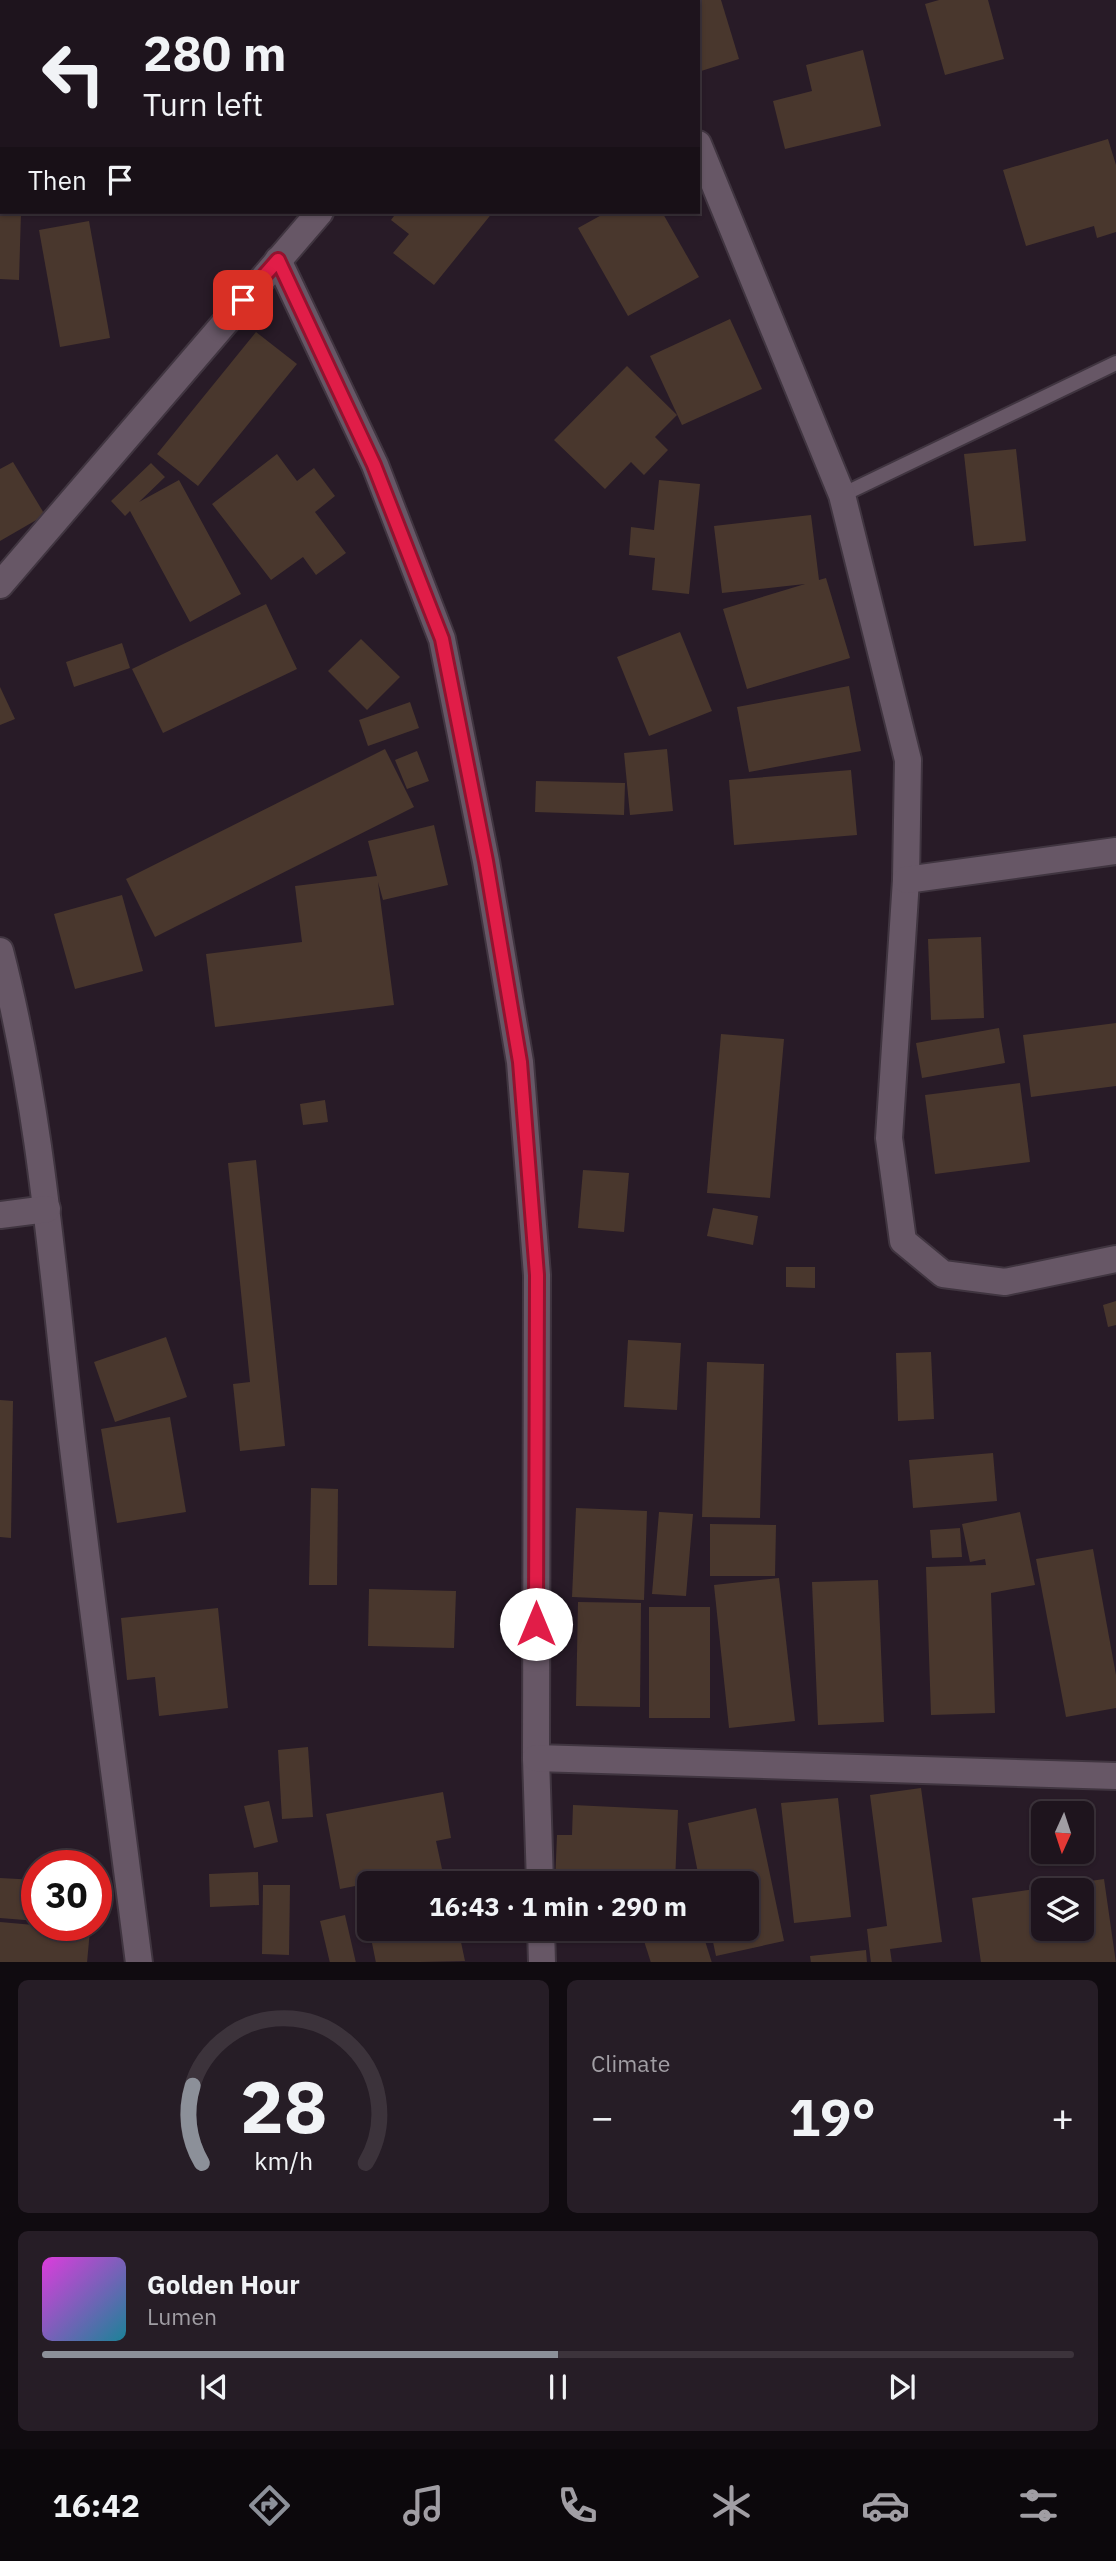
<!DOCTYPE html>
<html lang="en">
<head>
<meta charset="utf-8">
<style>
  :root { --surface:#1e141d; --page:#261d26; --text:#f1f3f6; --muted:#a19ea4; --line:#3c333b; --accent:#8c9099 }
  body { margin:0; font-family:"IBM Plex Sans",sans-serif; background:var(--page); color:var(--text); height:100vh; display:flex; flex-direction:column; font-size:26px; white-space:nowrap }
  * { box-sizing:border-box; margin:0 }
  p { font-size:23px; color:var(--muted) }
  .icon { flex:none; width:38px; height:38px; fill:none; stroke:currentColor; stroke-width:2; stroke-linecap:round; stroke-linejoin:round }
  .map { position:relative; height:1962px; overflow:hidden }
  .details { display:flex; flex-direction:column; gap:18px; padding:18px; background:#100b10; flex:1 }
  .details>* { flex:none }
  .hud { position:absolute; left:0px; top:0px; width:700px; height:214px; box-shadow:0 2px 5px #0004,0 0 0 2px var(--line); background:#1e141d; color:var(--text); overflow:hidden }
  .needle { width:46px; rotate:183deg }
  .tools { position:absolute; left:1031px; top:1801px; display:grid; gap:14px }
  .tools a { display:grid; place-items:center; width:63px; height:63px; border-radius:10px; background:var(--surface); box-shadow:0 2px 5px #0004,0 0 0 2px var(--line); font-size:35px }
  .speed { position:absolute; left:21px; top:1850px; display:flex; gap:14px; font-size:35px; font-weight:700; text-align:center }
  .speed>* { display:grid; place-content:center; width:91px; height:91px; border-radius:50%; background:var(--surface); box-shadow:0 2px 5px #0004,0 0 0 2px var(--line); line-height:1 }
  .speed .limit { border:10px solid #d22; background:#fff; color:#111 }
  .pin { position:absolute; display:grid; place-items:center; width:60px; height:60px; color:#fff; margin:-30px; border-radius:14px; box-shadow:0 4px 10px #0006 }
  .me { position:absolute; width:77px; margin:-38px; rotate:0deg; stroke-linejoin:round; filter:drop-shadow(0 0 5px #0008) }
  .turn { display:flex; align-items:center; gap:24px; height:147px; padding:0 28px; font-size:32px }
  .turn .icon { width:91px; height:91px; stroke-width:2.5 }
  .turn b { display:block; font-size:49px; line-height:60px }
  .then { display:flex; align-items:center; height:66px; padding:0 28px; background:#0003; gap:14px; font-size:26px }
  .big { font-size:52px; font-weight:700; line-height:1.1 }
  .details .card { flex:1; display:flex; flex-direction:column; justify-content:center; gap:10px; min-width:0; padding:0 24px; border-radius:10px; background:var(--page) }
  .details .dial { align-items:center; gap:0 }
  .dial svg { height:182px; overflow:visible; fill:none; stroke:var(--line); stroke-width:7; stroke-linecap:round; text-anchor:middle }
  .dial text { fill:var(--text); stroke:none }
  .song { display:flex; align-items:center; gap:21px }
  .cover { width:84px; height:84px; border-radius:10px; background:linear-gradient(135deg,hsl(300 70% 55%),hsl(190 70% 35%)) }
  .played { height:7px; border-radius:4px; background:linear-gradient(90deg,var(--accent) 50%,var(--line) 50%) }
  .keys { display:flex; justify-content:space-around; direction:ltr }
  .heat { display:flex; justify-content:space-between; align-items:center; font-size:38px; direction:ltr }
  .details .tiles { flex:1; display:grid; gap:18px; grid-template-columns:1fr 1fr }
  .card:last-child { grid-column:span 2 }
  .trip { position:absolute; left:357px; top:1871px; width:402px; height:70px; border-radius:10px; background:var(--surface); box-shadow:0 2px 5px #0004,0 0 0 2px var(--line); font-weight:700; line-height:70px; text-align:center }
  .tab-bar { display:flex; height:112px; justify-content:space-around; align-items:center; background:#0c080c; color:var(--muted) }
  .tab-bar .icon { width:49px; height:49px }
  .tab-bar .current { color:var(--accent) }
  .tab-bar b { font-size:32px; color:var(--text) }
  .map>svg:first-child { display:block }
  .building { fill:#49372d; fill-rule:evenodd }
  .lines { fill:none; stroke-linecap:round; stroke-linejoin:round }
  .service-casing { stroke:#403540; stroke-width:18 }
  .minor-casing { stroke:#403540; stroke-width:30 }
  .service { stroke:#675766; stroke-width:14 }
  .minor { stroke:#675766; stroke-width:26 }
  .route-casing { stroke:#92132f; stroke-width:18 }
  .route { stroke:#e11d48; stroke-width:12 }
</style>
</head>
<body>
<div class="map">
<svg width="1116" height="1963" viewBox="0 0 1116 1963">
  <rect width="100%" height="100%" fill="#281b27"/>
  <g class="building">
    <polygon points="698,0 721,0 739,59 698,72"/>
    <polygon points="939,0 988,0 1004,59 945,75 925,4"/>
    <polygon points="863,50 881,126 785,149 773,101 812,91 806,65"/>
    <polygon points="1108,139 1116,165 1116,232 1097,238 1094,226 1026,246 1003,170"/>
    <polygon points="0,212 21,212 19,280 0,279"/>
    <polygon points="397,212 493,212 434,285 393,253 409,234 391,220"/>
    <polygon points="607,212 662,212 699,277 628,316 578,228"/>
    <polygon points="89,221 110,338 60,347 39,230"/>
    <polygon points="730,319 762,389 682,425 650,356"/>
    <polygon points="256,332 297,364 198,486 157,454"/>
    <polygon points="627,366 677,415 655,437 668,450 644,475 631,462 605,489 554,440"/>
    <polygon points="1016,449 1026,541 974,546 964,454"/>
    <polygon points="277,454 297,481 314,468 335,496 315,512 346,553 316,575 303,557 271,580 212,504"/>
    <polygon points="13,462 45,515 0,541 0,469"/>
    <polygon points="151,463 165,477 139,502 179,480 241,594 190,622 130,511 125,516 111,501"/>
    <polygon points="659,480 700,484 689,594 652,590 655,558 629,555 631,527 654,530"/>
    <polygon points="811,515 819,580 826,578 850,658 747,689 723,609 805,584 722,593 714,526"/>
    <polygon points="266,604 297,669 163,733 132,669"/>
    <polygon points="680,632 712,711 649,736 617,657"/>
    <polygon points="361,639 400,677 367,710 328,671"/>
    <polygon points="122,643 130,668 74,687 66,662"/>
    <polygon points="849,686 861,751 749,772 737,707"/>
    <polygon points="0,687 15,719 0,725"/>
    <polygon points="410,702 419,728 368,746 359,720"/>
    <polygon points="385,749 414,807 155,937 126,879"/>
    <polygon points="667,749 673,811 630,815 624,753"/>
    <polygon points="417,751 429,781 407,789 395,760"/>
    <polygon points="851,770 857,835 734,845 729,780"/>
    <polygon points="536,781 625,783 624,815 535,812"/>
    <polygon points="434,825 448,885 383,900 378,882 394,1005 215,1027 206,954 302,942 295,886 377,876 368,841"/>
    <polygon points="122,895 143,971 75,989 54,914"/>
    <polygon points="981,937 984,1018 931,1020 928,939"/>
    <polygon points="1116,1023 1116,1086 1031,1097 1023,1035"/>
    <polygon points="999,1028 1005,1063 922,1078 916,1043"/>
    <polygon points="721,1034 784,1039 770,1198 707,1193"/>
    <polygon points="1020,1083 1030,1162 935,1174 925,1095"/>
    <polygon points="325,1100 328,1122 303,1125 300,1104"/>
    <polygon points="256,1160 285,1446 240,1451 233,1384 250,1382 228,1163"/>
    <polygon points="583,1170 629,1173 624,1232 578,1228"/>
    <polygon points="713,1208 758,1216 753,1245 707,1236"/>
    <polygon points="786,1267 815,1267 815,1288 786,1287"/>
    <polygon points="1116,1301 1116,1325 1108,1327 1103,1305"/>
    <polygon points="166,1337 187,1397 115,1422 94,1362"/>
    <polygon points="628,1340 681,1343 677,1410 624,1407"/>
    <polygon points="931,1352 934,1419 898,1421 896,1353"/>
    <polygon points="707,1362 764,1364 760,1518 702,1517"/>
    <polygon points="0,1400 13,1401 11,1538 0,1537"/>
    <polygon points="170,1417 186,1512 117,1523 101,1429"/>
    <polygon points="993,1453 997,1501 913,1508 909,1460"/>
    <polygon points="311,1488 338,1489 337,1585 309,1585"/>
    <polygon points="576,1508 647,1511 644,1600 572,1597"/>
    <polygon points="659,1512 693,1514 686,1596 652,1594"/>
    <polygon points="1020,1512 1035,1585 991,1593 995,1713 931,1715 926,1567 986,1565 985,1559 970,1562 962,1524"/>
    <polygon points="710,1524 776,1525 775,1576 710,1576"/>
    <polygon points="960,1528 962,1557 932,1558 930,1530"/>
    <polygon points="1093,1549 1116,1675 1116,1708 1066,1717 1036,1559"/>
    <polygon points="779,1578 795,1721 729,1728 714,1585"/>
    <polygon points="878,1580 884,1722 818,1725 812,1582"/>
    <polygon points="369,1589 456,1591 454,1648 368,1646"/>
    <polygon points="578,1602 641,1603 640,1707 576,1706"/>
    <rect x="649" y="1607" width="61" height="111"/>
    <polygon points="218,1608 228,1708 159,1716 155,1677 127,1680 121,1618"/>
    <polygon points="308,1747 313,1817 282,1819 278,1750"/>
    <polygon points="921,1788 942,1942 890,1949 892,1963 871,1963 867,1929 887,1926 870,1795"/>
    <polygon points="443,1792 451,1838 436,1841 442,1869 340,1889 326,1814"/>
    <polygon points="838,1798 851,1917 794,1923 781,1803"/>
    <polygon points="269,1801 278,1842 254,1848 244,1806"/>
    <polygon points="573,1805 678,1810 675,1883 555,1883 557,1835 572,1835"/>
    <polygon points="756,1808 784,1941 716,1956 710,1928 747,1928 747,1883 700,1883 688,1823"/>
    <polygon points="258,1872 259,1905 210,1907 209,1874"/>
    <polygon points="0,1878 37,1880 37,1921 0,1918"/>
    <path d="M1104,1879l12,84h-135l-9,-65zM1043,1890h39v38h-39z"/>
    <polygon points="263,1885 290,1885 289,1955 262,1954"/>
    <polygon points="345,1915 356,1963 330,1963 320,1921"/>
    <polygon points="0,1922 90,1930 87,1963 0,1963"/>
    <polygon points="369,1928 458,1928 465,1961 376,1963"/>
    <polygon points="640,1928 701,1928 712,1963 651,1963"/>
    <polygon points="866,1950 867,1963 811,1963 810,1956"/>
  </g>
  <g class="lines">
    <defs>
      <polyline id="service" points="842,495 1116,363"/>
      <g id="minor">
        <polyline points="639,0 640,2"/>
        <polyline points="601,2 604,0"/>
        <polyline points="698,144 842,495 908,760 906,880 889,1138 903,1241 943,1274 1005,1282 1116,1259"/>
        <polyline points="278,260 375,465 442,639 486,861 520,1062 537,1275 536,1758 540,1883"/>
        <polyline points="0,585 320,212"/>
        <polyline points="906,880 1116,851"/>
        <path d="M0,951c40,154 52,313 70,471 21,180 46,360 69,541"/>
        <polyline points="0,1215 47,1209"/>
        <polyline points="536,1758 1116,1776"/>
        <polyline points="541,1928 542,1963"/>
      </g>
    </defs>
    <use href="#service" class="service-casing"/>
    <use href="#minor" class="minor-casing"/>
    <use href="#service" class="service"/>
    <use href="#minor" class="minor"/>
  </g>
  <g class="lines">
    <defs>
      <polyline id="route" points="243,300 278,260 374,465 442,639 486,861 520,1062 537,1275 536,1624"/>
    </defs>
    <use href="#route" class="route-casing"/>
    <use href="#route" class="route"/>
  </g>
</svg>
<div class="tools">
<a><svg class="needle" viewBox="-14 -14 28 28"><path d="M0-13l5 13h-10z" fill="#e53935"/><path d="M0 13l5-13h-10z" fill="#a19ea4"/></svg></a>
<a><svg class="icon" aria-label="layers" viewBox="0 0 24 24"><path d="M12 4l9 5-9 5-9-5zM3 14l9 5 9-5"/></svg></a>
</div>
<div class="speed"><div class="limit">30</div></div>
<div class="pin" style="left:243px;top:300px;background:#d93025"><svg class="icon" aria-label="arrive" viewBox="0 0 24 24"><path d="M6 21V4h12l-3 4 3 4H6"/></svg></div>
<svg class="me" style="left:536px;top:1624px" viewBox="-20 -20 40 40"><circle r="19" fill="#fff"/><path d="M0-13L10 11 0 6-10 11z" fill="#e11d48"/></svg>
<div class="trip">16:43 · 1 min · 290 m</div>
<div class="hud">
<div class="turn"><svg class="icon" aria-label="left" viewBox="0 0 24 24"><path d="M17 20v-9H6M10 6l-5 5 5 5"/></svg><div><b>280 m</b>Turn left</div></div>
<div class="then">Then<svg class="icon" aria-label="arrive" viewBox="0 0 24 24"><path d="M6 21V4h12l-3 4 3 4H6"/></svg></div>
</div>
</div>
<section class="details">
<div class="tiles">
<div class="card dial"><svg viewBox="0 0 100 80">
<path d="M14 69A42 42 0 1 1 86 69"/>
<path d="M14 69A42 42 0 0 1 10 35" stroke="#8c9099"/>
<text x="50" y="56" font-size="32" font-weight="700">28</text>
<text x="50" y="72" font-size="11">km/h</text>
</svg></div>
<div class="card"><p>Climate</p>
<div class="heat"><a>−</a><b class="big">19°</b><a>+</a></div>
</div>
<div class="card">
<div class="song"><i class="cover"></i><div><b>Golden Hour</b><p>Lumen</p></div></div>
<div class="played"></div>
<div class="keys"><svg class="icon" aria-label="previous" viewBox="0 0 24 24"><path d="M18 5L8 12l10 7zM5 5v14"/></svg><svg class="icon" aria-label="pause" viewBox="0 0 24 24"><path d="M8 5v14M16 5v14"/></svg><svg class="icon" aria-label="next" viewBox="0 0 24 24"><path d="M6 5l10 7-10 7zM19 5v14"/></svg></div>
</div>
</div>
</section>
<nav class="tab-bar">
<b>16:42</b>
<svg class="icon current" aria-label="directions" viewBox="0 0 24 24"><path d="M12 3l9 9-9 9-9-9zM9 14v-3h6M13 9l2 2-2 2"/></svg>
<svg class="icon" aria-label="music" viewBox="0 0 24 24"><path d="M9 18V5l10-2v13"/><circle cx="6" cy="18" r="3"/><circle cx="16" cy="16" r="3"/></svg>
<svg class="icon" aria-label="phone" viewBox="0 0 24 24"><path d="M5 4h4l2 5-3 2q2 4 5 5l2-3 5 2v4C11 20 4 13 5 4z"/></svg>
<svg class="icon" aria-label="climate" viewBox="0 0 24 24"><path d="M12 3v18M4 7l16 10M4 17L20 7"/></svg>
<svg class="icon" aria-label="car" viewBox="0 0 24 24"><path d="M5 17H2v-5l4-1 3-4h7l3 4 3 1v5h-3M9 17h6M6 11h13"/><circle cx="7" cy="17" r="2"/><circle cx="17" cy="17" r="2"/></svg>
<svg class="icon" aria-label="filters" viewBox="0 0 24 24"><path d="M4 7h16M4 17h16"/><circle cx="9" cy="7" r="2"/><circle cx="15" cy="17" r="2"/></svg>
</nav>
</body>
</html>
